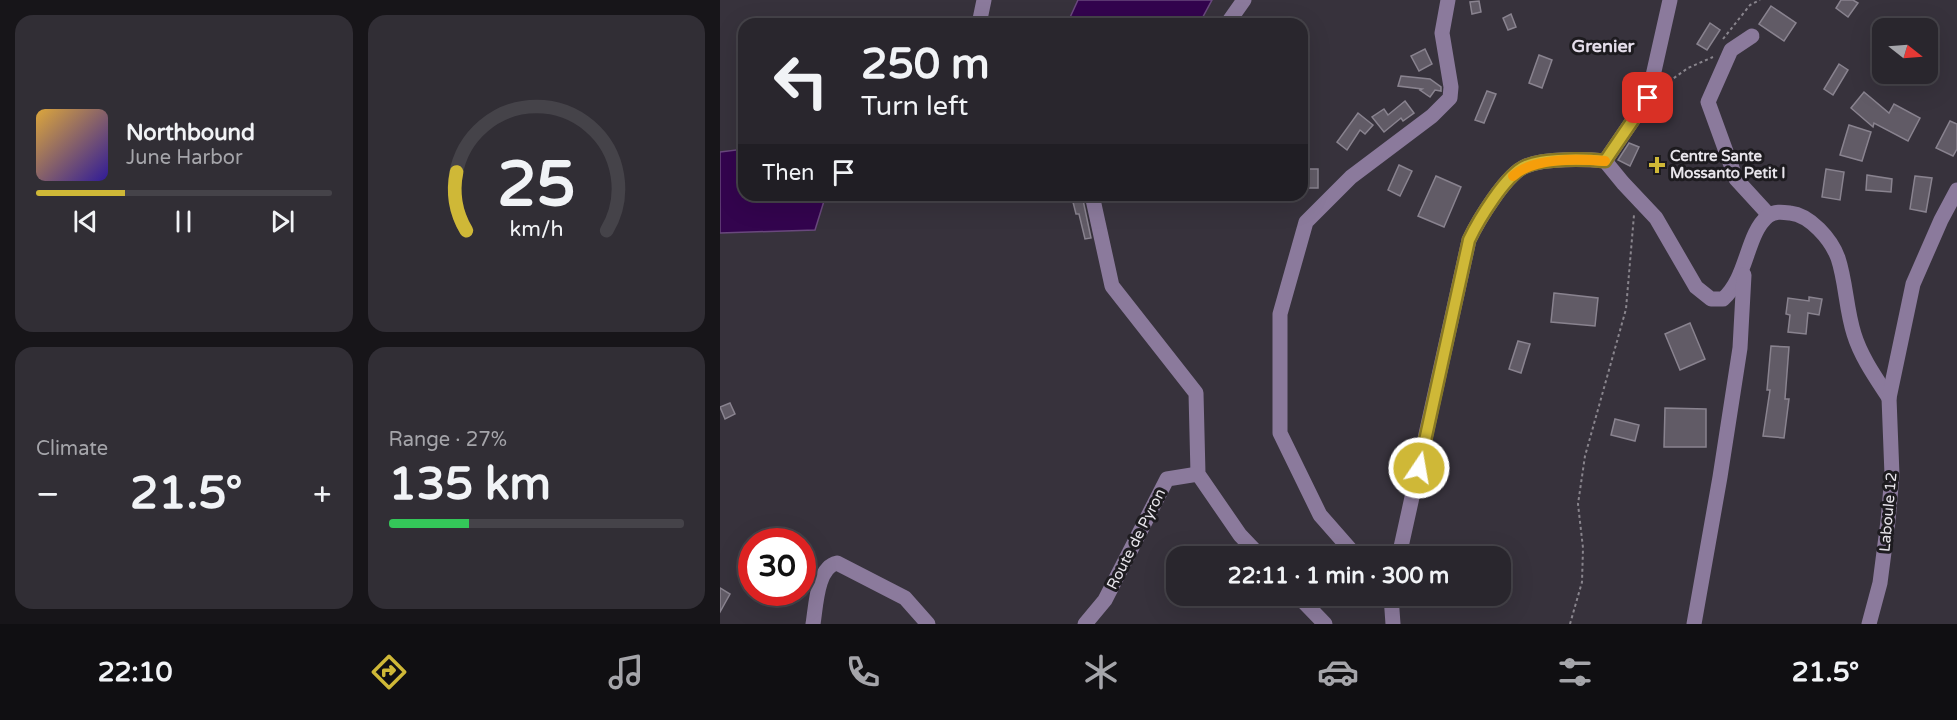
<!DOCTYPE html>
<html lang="en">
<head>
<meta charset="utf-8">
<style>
  :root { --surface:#29262d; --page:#312e35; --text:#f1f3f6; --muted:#a5a5aa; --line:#454349; --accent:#cfb837 }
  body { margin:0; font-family:"Varela Round",sans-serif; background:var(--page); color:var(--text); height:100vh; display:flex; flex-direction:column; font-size:22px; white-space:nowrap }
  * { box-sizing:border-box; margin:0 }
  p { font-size:20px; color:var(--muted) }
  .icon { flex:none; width:33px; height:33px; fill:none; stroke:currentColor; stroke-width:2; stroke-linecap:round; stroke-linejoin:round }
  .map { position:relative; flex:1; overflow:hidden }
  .drawer { display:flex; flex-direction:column; gap:15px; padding:15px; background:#171519; width:720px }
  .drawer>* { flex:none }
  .top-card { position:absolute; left:18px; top:18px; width:570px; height:183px; border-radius:18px; box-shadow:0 6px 24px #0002,0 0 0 2px var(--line); background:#29262d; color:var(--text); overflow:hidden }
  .needle { width:39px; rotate:107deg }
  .fabs { position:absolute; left:1152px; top:18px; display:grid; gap:12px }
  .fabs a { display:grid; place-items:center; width:66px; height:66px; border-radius:12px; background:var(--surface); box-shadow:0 6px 24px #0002,0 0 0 2px var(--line); font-size:30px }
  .speed { position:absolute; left:18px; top:528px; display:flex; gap:12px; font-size:30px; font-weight:700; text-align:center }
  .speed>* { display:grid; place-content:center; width:78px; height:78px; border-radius:50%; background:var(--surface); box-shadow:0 6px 24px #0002,0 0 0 2px var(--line); line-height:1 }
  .speed .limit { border:9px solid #d22; background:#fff; color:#111 }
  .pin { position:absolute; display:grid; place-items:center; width:51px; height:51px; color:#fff; margin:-26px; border-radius:12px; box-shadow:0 3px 9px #0006 }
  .me { position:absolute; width:66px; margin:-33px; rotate:12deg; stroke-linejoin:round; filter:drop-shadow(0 0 4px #0008) }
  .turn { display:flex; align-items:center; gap:21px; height:126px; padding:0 24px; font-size:27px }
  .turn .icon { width:78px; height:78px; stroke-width:2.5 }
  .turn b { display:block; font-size:42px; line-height:51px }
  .then { display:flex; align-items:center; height:57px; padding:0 24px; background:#0003; gap:12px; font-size:22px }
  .big { font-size:45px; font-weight:800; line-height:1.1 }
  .drawer .widget { flex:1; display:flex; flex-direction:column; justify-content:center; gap:9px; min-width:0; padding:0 21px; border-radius:18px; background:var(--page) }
  .drawer .dial { align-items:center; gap:0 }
  .dial svg { height:156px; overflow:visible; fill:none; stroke:var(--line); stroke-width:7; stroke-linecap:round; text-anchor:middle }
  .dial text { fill:var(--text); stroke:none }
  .song { display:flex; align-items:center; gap:18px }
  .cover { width:72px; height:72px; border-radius:9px; background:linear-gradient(135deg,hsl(40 70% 55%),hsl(250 70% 35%)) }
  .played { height:6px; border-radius:3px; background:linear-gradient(90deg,var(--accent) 30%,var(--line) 30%) }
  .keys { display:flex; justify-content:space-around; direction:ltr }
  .heat { display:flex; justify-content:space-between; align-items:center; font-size:33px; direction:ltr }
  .charge { height:9px; border-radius:4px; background:linear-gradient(90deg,#34c759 27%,var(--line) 0) }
  .drawer .tiles { flex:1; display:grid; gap:15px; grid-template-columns:repeat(2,1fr) }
  .trip { position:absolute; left:446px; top:546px; width:345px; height:60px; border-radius:18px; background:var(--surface); box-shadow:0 6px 24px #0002,0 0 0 2px var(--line); font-weight:800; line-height:60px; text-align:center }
  .menu { display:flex; height:96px; justify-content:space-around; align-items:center; background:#100f12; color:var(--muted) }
  .menu .icon { width:42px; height:42px }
  .menu .current { color:var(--accent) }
  .menu b { font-size:27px; color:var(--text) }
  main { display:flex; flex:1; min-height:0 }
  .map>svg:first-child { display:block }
  .water { fill:#33044e; stroke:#69487d; stroke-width:1.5 }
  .building { fill:#615b66; stroke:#89838f; stroke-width:1.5 }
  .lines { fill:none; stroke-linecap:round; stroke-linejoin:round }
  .path { stroke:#89858d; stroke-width:2; stroke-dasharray:3 3; stroke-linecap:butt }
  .minor { stroke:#8b7a9c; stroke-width:15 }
  .route-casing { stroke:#877824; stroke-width:15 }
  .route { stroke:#cfb837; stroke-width:10 }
  .slow { stroke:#f59e0b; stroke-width:10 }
  .poi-dot { fill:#cfb837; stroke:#1d1b1f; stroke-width:2 }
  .labels { text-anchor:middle; stroke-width:6; stroke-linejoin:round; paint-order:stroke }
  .poi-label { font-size:15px; font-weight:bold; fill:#e8e5eb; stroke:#1d1b1f; text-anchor:start }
  .street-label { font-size:15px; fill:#e8e5eb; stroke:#1d1b1f }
  .quarter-label { font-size:18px; font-weight:bold; fill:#e5deeb; stroke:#1d1b1f }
</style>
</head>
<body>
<main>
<section class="drawer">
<div class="tiles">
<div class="widget">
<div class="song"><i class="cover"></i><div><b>Northbound</b><p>June Harbor</p></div></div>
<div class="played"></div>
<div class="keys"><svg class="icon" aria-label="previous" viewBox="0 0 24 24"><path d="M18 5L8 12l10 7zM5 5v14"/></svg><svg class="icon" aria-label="pause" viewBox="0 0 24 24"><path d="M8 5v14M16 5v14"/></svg><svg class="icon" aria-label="next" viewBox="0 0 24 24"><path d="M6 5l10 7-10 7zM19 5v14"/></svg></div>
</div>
<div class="widget dial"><svg viewBox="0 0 100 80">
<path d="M14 69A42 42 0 1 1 86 69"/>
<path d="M14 69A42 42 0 0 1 9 39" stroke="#cfb837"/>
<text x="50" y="56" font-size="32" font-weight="700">25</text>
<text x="50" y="72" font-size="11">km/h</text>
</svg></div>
<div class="widget"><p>Climate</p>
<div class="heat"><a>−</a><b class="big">21.5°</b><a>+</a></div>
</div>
<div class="widget"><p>Range · 27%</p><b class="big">135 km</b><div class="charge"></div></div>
</div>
</section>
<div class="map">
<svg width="1237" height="624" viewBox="0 0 1237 624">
  <rect width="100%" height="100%" fill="#37323c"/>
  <g class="water">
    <polygon points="358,0 492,0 479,24 347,24"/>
    <polygon points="24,149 24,195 168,195 104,201 95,230 0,233 0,152"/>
  </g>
  <g class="building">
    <polygon points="1121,0 1133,0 1138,3 1128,17 1116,8"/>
    <polygon points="759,1 761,12 752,14 750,2"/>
    <polygon points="1051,6 1076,23 1064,41 1039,24"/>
    <polygon points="791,14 796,27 788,30 783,18"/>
    <polygon points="990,23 1000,30 987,50 977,44"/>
    <polygon points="705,49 712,64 699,71 691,56"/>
    <polygon points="819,55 832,60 822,88 809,83"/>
    <polygon points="1119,64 1128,70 1113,95 1104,89"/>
    <polygon points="1169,74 1189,74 1181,84"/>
    <polygon points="681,76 710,79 721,87 721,91 715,90 710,97 700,90 702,89 678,86"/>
    <polygon points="767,91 776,94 764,123 755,120"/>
    <polygon points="1144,92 1169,113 1174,104 1200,118 1188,141 1154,123 1153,127 1131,108"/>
    <polygon points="685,101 694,113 683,121 681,118 664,132 652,117 664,109 668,115"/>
    <polygon points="638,113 653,125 645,134 640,130 627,150 617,142"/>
    <polygon points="1230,121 1237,124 1237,149 1233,156 1216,148"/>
    <polygon points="1129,125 1151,132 1142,161 1120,155"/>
    <polygon points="909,143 919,147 910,166 898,160"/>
    <polygon points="679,165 692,171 680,196 668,190"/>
    <rect x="582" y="169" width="16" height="19"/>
    <polygon points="1106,169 1124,172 1120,200 1102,197"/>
    <polygon points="1147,175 1172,179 1171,192 1146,190"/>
    <polygon points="716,176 741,187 724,227 698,216"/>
    <polygon points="1195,176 1212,178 1206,212 1190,209"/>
    <polygon points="363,200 371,238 365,239 359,214 356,214 353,202"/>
    <polygon points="834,293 878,298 875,326 831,322"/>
    <polygon points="1089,297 1102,299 1099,315 1088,313 1086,334 1068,332 1070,315 1066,314 1068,298 1089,301"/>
    <polygon points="970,323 985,359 960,370 945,334"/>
    <polygon points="798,341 810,344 801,373 789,369"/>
    <polygon points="1051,346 1069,347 1065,399 1069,399 1064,438 1043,436 1050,390 1047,390"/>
    <polygon points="10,403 15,414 5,419 0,407"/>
    <polygon points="945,408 986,409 986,447 944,447"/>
    <polygon points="895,419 919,425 915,441 891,435"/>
    <polygon points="0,588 10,594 0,612"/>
  </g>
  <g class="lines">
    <g class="path">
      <polyline points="1003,39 1030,5 1040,0"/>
      <polyline points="944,85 968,68 993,57"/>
      <polyline points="850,624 862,582 863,548 858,504 865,456 906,309 914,215"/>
    </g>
    <g class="minor">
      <polyline points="259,24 264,0"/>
      <polyline points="507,24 524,0"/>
      <polyline points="1032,36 1011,50 988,102 1016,179 1049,215"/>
      <polyline points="885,161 928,98 950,0"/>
      <polyline points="372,195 392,286 476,393 478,474 520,535 540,556"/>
      <polyline points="636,556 600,515 560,433 560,314 586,222 631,177 712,116 730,98 731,87 722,33 728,0"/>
      <path d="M679,556l70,-316c9,-19 37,-66 57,-74 19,-8 59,-7 79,-5l18,22 33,35 40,69 15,12h12c25,-22 23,-65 45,-83 7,-5 14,-4 22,-3 20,2 41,26 48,45 8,24 8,51 16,76 7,23 22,44 35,64"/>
      <polyline points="578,596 605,624"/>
      <polyline points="671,596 673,624"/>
      <path d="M93,624c3,-18 4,-57 24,-61l68,35 23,26"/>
      <polyline points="365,624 385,600 447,479 478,474"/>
      <polyline points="974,624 1000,477 1020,348 1024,275"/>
      <polyline points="1149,624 1160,583 1168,521 1172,475 1169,398 1193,284 1221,220 1237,190"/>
    </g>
  </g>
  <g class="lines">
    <defs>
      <path id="route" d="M699,468l50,-228c9,-19 37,-66 57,-74 19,-8 59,-7 79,-5l43,-63"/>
    </defs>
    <use href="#route" class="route-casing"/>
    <use href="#route" class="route"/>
    <path class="slow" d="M793,176c21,-19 65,-17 92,-15"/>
  </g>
  <path class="poi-dot" d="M934 156h6v6h6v6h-6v6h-6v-6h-6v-6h6z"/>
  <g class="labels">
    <g class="poi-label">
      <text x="950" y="161">Centre Sante<tspan x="950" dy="17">Mossanto Petit I</tspan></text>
    </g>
    <g class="street-label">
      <text transform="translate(1168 512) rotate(-85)" y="5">Laboule 12</text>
      <text transform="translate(416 539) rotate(-63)" y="5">Route de Pyron</text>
    </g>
    <g class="quarter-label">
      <text x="883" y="52">Grenier</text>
    </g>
  </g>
</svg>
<div class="fabs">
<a><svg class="needle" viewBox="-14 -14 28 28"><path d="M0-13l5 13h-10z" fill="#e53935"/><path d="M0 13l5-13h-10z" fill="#a5a5aa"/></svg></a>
</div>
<div class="speed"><div class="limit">30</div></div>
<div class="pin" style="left:928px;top:98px;background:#d93025"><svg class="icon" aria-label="arrive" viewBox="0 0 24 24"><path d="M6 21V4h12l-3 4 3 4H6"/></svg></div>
<svg class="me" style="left:699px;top:468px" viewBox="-20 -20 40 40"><circle r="17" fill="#cfb837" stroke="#fff" stroke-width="3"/><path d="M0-11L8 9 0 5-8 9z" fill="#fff"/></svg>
<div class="trip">22:11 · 1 min · 300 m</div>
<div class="top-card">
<div class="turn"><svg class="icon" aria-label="left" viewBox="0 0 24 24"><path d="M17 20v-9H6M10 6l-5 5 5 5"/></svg><div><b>250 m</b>Turn left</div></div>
<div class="then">Then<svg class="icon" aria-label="arrive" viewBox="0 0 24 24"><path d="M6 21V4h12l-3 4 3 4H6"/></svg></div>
</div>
</div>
</main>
<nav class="menu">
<b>22:10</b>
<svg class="icon current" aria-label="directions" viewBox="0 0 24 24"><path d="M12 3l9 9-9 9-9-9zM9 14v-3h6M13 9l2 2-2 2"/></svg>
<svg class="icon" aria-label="music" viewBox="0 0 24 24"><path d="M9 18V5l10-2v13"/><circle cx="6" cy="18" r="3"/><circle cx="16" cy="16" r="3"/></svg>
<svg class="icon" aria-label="phone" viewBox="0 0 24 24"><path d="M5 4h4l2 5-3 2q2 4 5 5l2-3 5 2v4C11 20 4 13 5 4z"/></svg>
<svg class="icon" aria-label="climate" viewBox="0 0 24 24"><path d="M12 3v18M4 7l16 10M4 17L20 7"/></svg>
<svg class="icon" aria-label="car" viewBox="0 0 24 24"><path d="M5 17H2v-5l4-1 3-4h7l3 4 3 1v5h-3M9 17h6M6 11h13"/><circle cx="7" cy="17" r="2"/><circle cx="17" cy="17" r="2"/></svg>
<svg class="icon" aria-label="filters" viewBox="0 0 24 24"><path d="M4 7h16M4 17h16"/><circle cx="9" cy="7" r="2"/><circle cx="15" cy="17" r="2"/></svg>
<b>21.5°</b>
</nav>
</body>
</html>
